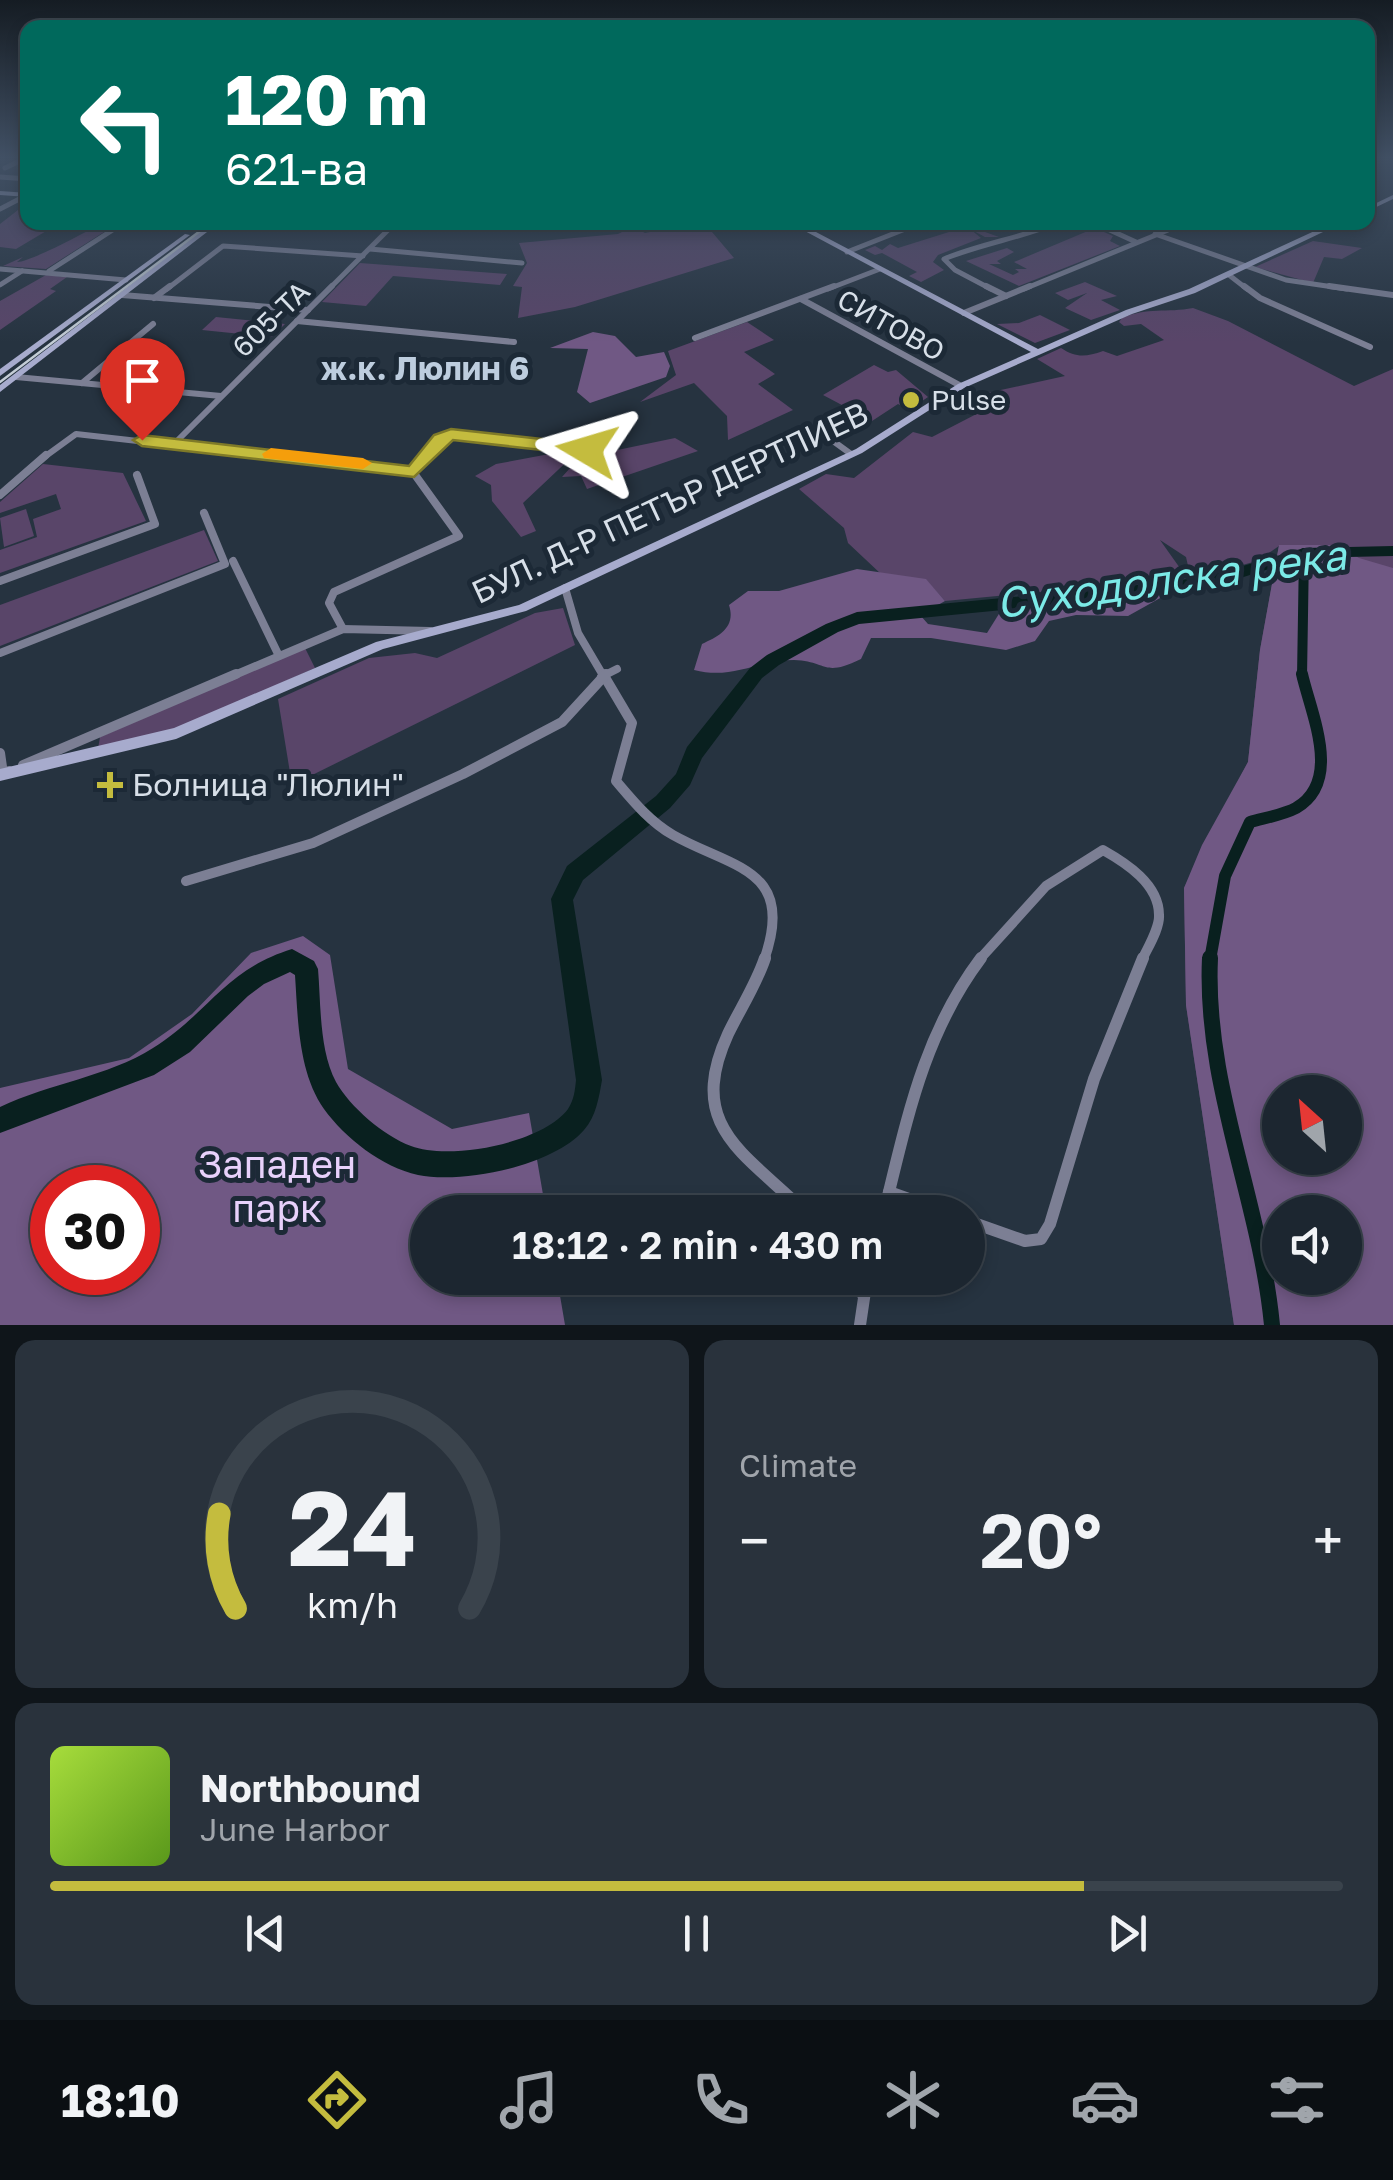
<!DOCTYPE html>
<html lang="en">
<head>
<meta charset="utf-8">
<style>
  :root { --surface:#1c2630; --page:#29323c; --text:#f1f3f6; --muted:#a0a5ab; --line:#3a434c; --accent:#c4bc3e }
  body { margin:0; font-family:"Golos Text",sans-serif; background:var(--page); color:var(--text); height:100vh; display:flex; flex-direction:column; font-size:38px; white-space:nowrap }
  * { box-sizing:border-box; margin:0 }
  p { font-size:32px; color:var(--muted) }
  .icon { flex:none; width:55px; height:55px; fill:none; stroke:currentColor; stroke-width:2; stroke-linecap:round; stroke-linejoin:round }
  .map { position:relative; height:1325px; overflow:hidden }
  .drawer { display:flex; flex-direction:column; gap:15px; padding:15px; background:#0f151a; flex:1 }
  .drawer>* { flex:none }
  .guide { position:absolute; left:20px; top:20px; width:1355px; height:210px; border-radius:20px; box-shadow:0 5px 15px #0003,0 0 0 2px var(--line); background:#00695c; color:#fff; overflow:hidden }
  .needle { width:65px; rotate:333deg }
  .controls { position:absolute; left:1262px; top:1075px; display:grid; gap:20px }
  .controls a { display:grid; place-items:center; width:100px; height:100px; border-radius:50%; background:var(--surface); box-shadow:0 5px 15px #0003,0 0 0 2px var(--line); font-size:50px }
  .speed { position:absolute; left:30px; top:1165px; display:flex; gap:20px; font-size:50px; font-weight:700; text-align:center }
  .speed>* { display:grid; place-content:center; width:130px; height:130px; border-radius:50%; background:var(--surface); box-shadow:0 5px 15px #0003,0 0 0 2px var(--line); line-height:1 }
  .speed .limit { border:15px solid #d22; background:#fff; color:#111 }
  .pin { position:absolute; display:grid; place-items:center; width:85px; height:85px; color:#fff; margin:-102px -42px; border-radius:50% 50% 50% 0; rotate:-45deg; box-shadow:0 0 10px #0007 }
  .pin .icon { rotate:45deg }
  .me { position:absolute; width:110px; margin:-55px; rotate:277deg; stroke-linejoin:round; filter:drop-shadow(0 0 8px #0008) }
  .turn { display:flex; align-items:center; gap:35px; height:210px; padding:0 40px; font-size:45px }
  .turn .icon { width:130px; height:130px; stroke-width:2.5 }
  .turn b { display:block; font-size:70px; line-height:85px }
  .big { font-size:75px; font-weight:600; line-height:1.1 }
  .drawer .widget { flex:1; display:flex; flex-direction:column; justify-content:center; gap:15px; min-width:0; padding:0 35px; border-radius:20px; background:var(--page) }
  .drawer .dial { align-items:center; gap:0 }
  .dial svg { height:260px; overflow:visible; fill:none; stroke:var(--line); stroke-width:7; stroke-linecap:round; text-anchor:middle }
  .dial text { fill:var(--text); stroke:none }
  .song { display:flex; align-items:center; gap:30px }
  .cover { width:120px; height:120px; border-radius:15px; background:linear-gradient(135deg,hsl(80 70% 55%),hsl(90 70% 35%)) }
  .played { height:10px; border-radius:5px; background:linear-gradient(90deg,var(--accent) 80%,var(--line) 80%) }
  .keys { display:flex; justify-content:space-around; direction:ltr }
  .heat { display:flex; justify-content:space-between; align-items:center; font-size:55px; direction:ltr }
  .drawer .tiles { flex:1; display:grid; gap:15px; grid-template-columns:1fr 1fr }
  .widget:last-child { grid-column:span 2 }
  .trip { position:absolute; left:410px; top:1195px; width:575px; height:100px; border-radius:50px; background:var(--surface); box-shadow:0 5px 15px #0003,0 0 0 2px var(--line); font-weight:600; line-height:100px; text-align:center }
  .tab-bar { display:flex; height:160px; justify-content:space-around; align-items:center; background:#0b0f13; color:var(--muted) }
  .tab-bar .icon { width:70px; height:70px }
  .tab-bar .current { color:var(--accent) }
  .tab-bar b { font-size:45px; color:var(--text) }
  .map>svg:first-child { display:block }
  .green { fill:#594569; fill-rule:evenodd }
  .forest { fill:#705884; fill-rule:evenodd }
  .lines { fill:none; stroke-linecap:round; stroke-linejoin:round }
  .canal-far2 { stroke:#09201f; stroke-width:10 }
  .canal-far1 { stroke:#09201f; stroke-width:12 }
  .canal { stroke:#09201f; stroke-width:16 }
  .river { fill:#09201f; fill-rule:evenodd }
  .street-far4 { stroke:#7c7f94; stroke-width:5 }
  .street-far3 { stroke:#7c7f94; stroke-width:6 }
  .street-far2 { stroke:#7c7f94; stroke-width:8 }
  .street-far1 { stroke:#7c7f94; stroke-width:10 }
  .street { stroke:#7c7f94; stroke-width:12 }
  .secondary { fill:#a7abcd; fill-rule:evenodd }
  .tram { stroke:#c4cdd6; stroke-width:2.5 }
  .route { fill:#c4bc3e; stroke:#7f7a28; stroke-width:2.5 }
  .slow { fill:#f59e0b }
  .poi-dot { fill:#c4bc3e; stroke:#1c2936; stroke-width:4 }
  .labels { text-anchor:middle; stroke-width:10; stroke-linejoin:round; paint-order:stroke }
  .far-street-label { font-size:28px; fill:#d7dfe8; stroke:#1c2936 }
  .far-poi-label { font-size:28px; fill:#d7dfe8; stroke:#1c2936; text-anchor:start }
  .far-quarter-label { font-size:32px; font-weight:bold; fill:#bdcdde; stroke:#1c2936 }
  .street-label { font-size:32px; fill:#d7dfe8; stroke:#1c2936 }
  .poi-label { font-size:32px; fill:#d7dfe8; stroke:#1c2936; text-anchor:start }
  .near-park-label { font-size:38px; fill:#e8d1fb; stroke:#1c2936 }
  .near-water-label { font-size:42px; font-style:italic; fill:#7beae7; stroke:#1c2936 }
</style>
</head>
<body>
<div class="map">
<svg width="1393" height="1325" viewBox="0 0 1393 1325">
  <rect width="100%" height="100%" fill="#263340"/>
  <g class="green">
    <polygon points="18,210 27,210 28,222 74,223 53,227 16,249 0,247 0,224"/>
    <path d="M103,222l15,1 -72,46 -43,-3 20,-9 -6,5c11,1 74,-32 86,-40z"/>
    <polygon points="626,223 645,233 696,223 682,228 712,232 734,258 575,307 518,318 522,287 513,286 527,263 519,243 618,234 622,232 616,225"/>
    <polygon points="960,223 999,237 985,237 970,229 981,238 938,255 933,262 944,270 921,282 909,276 917,272 882,253 875,255 865,250 875,246 882,250 890,244 898,248 965,227"/>
    <polygon points="1095,228 1113,236 1110,241 1120,246 1019,286 966,261 1007,248 1014,252 997,261 1001,264 989,264 1013,275 1019,272 1015,269 1027,269 1014,262"/>
    <polygon points="1313,241 1362,248 1342,259 1324,257 1313,283 1255,267"/>
    <polygon points="360,263 507,274 500,285 393,276 366,306 322,302"/>
    <polygon points="46,275 67,277 50,289 56,291 0,330 0,301"/>
    <polygon points="1085,282 1117,296 1101,300 1120,310 1091,320 1065,308 1087,293 1068,300 1055,293"/>
    <path d="M1193,308l35,13 126,65 39,-17v956h-159l-48,-320 -2,-117 64,-126 12,-112 19,-104 -22,15 -66,18 -5,-22 -26,-17 27,38 -242,23 -19,-21 -45,-6 -33,-31 -4,-15 -45,-39 27,-15 28,4 59,-46 19,5 58,-30 -17,-11 92,-20 -28,-17 24,-11c15,10 25,9 42,3l14,5 47,-16 -23,-16 -17,2 -5,-4 3,-4c25,-11 45,-5 71,-10zM1280,1092h65v66h-65zM1280,1212h65v66h-65z"/>
    <polygon points="1040,315 1070,330 1035,343 997,324 1019,323"/>
    <polygon points="216,317 285,324 272,337 202,330"/>
    <polygon points="747,322 774,340 744,352 775,374 758,384 793,410 728,440 727,416 694,383 640,402 676,375 668,351"/>
    <polygon points="874,365 888,372 896,370 928,397 909,410 898,404 872,421 823,395"/>
    <polygon points="675,438 698,451 587,489 581,476 562,477 579,458"/>
    <polygon points="560,452 575,454 523,503 536,531 521,537 492,501 491,485 475,476 496,464"/>
    <polygon points="43,464 123,473 146,521 0,573 0,550 37,537 33,519 61,509 56,494 0,513 0,502"/>
    <polygon points="26,509 34,536 4,547 0,518"/>
    <polygon points="204,530 218,561 0,646 0,605"/>
    <polygon points="563,608 575,645 292,785 278,699 369,658 415,653 437,658 535,613"/>
    <polygon points="305,648 315,668 176,730 98,749 100,737"/>
  </g>
  <g class="forest">
    <polygon points="593,332 615,336 636,357 664,352 670,366 666,377 590,403 577,392 588,349 550,348"/>
    <path d="M1279,545h58l22,13 34,10v757h-159l-48,-320 -2,-117 18,-43 46,-83 12,-112zM1280,1092h65v66h-65zM1280,1212h65v66h-65z"/>
    <path d="M857,569l69,10 19,22 -25,14 8,9 59,9 15,-24 156,-16 4,4 -34,19 -52,-1 -27,6 -14,20 -29,9 -75,-12h-60l-10,21c-39,19 -33,2 -67,1 -37,0 -61,20 -100,10l8,-26c18,-8 34,-17 27,-39l19,-14h31z"/>
    <path d="M303,936l27,19 18,114 104,60 77,-16 17,99h-118v66h129l8,47h-565v-237l129,-30 63,-44 59,-61zM52,1188h86v84h-86z"/>
  </g>
  <g class="lines">
    <polyline class="canal-far2" points="1302,677 1304,553"/>
    <path class="canal-far1" d="M1210,960l15,-84 25,-54c14,-4 33,-7 46,-14 47,-27 15,-94 6,-134"/>
    <path class="canal" d="M1210,958c-6,127 50,242 62,367"/>
    <path class="river" d="M1393,546v10l-89,2 -92,29 -43,7 -310,30 -21,8 -59,33 -17,13 -60,80 -12,27 -20,23 -87,72 -10,20 29,180c-3,17 -6,37 -18,50 -31,36 -121,54 -166,45 -36,-8 -73,-37 -94,-66 -26,-37 -26,-90 -29,-134l-5,-3 -26,12 -16,12 -58,56 -36,23 -154,58v-26c50,-24 107,-30 153,-59 55,-34 71,-78 139,-99l22,12 4,8c3,35 1,81 18,113 14,25 48,54 75,64 38,15 132,-3 157,-37 6,-9 7,-19 8,-29l-25,-181 16,-33 89,-70 20,-22 11,-27 63,-79 17,-13 59,-31 31,-12 312,-30 43,-7 92,-27z"/>
    <g class="street-far4">
      <polyline points="5,168 28,157"/>
      <polyline points="0,177 28,179"/>
      <polyline points="0,209 27,195"/>
      <polyline points="1101,226 1136,242"/>
      <polyline points="1155,234 1286,280 1347,289"/>
      <polyline points="370,249 522,263"/>
      <polyline points="847,252 923,222"/>
      <polyline points="0,269 126,280"/>
      <polyline points="49,271 125,222"/>
      <polyline points="1229,275 1247,289"/>
      <polyline points="0,285 22,271"/>
      <polyline points="167,289 223,246 363,256"/>
      <polyline points="329,289 396,222"/>
      <polyline points="828,289 880,269"/>
      <path d="M991,289l-36,-19 -11,-11c39,-16 77,-21 116,-37"/>
      <polyline points="1024,289 1168,230 1173,222"/>
    </g>
    <g class="street-far3">
      <polyline points="986,286 1006,296"/>
      <polyline points="1244,286 1260,298 1370,347"/>
      <polyline points="1329,286 1393,295"/>
      <polyline points="122,295 308,310"/>
      <polyline points="154,298 170,286"/>
      <polyline points="801,299 961,386"/>
      <polyline points="964,313 1030,286"/>
      <polyline points="297,321 514,342"/>
      <polyline points="695,338 834,286"/>
      <polyline points="16,377 221,396"/>
      <polyline points="82,383 153,324"/>
      <polyline points="822,433 851,454"/>
      <polyline points="174,444 332,286"/>
      <polyline points="43,458 76,434 288,458"/>
      <polyline points="425,458 440,439 451,434 587,449 614,441"/>
    </g>
    <g class="street-far2">
      <polyline points="265,455 413,472 459,536 334,592 329,603 343,629"/>
      <polyline points="413,472 427,455"/>
      <polyline points="0,495 46,455"/>
      <polyline points="233,561 279,656"/>
      <polyline points="0,581 155,524 137,475"/>
      <polyline points="565,588 578,633 604,677"/>
      <polyline points="0,653 225,564 204,513"/>
      <polyline points="230,677 343,629 430,631"/>
      <polyline points="601,677 617,669"/>
    </g>
    <g class="street-far1">
      <path d="M603,674l29,49 -16,58c17,20 34,41 57,54 58,33 124,33 91,125"/>
      <polyline points="0,753 3,774 9,771"/>
      <polyline points="23,765 236,674"/>
      <polyline points="186,881 313,843 463,774 562,722 606,674"/>
      <path d="M979,960l67,-74 57,-36c23,13 56,34 56,65 1,13 -11,32 -17,45"/>
    </g>
    <g class="street">
      <path d="M765,958c-9,27 -25,51 -37,76 -43,94 18,119 77,178"/>
      <polyline points="889,1192 945,1212"/>
      <path d="M884,1212c23,-92 39,-177 97,-254"/>
      <polyline points="968,1221 1025,1241 1041,1239 1050,1224 1094,1079 1143,958"/>
      <polyline points="854,1278 863,1295"/>
      <polyline points="860,1325 867,1278"/>
    </g>
    <g class="secondary">
      <polygon points="0,191 28,193 28,197 0,195"/>
      <polygon points="1393,195 1393,199 1368,211 1368,207"/>
      <polygon points="212,222 220,222 0,392 0,385"/>
      <polygon points="788,222 797,222 1038,349 1126,310 1189,289 1334,222 1344,222 1195,293 1132,314 964,388 862,453 526,611 383,649 176,739 0,781 0,769 174,728 376,642 519,605 856,449 958,384 1031,352"/>
      <polygon points="185,234 190,235 0,376 0,369"/>
    </g>
    <polyline class="tram" points="0,382 212,222"/>
  </g>
  <linearGradient id="sky" x2="0" y2="1"><stop stop-color="#151c23"/><stop offset="0.46" stop-color="#415064"/><stop offset="1" stop-color="#415064" stop-opacity="0"/></linearGradient>
  <rect width="1393" height="342" fill="url(#sky)"/>
  <polygon class="route" points="451,429 587,444 596,450 587,455 453,440 414,477 142,446 133,440 142,435 409,466 434,435"/>
  <polygon class="slow" points="271,448 363,458 372,463 363,469 264,458 262,454"/>
  <g class="poi-dot">
    <circle cx="911" cy="400" r="10"/>
    <path d="M105 770h10v10h10v10h-10v10h-10v-10h-10v-10h10z"/>
  </g>
  <g class="labels">
    <g class="far-street-label">
      <text transform="translate(271 319) rotate(-44)" y="10">605-ТА</text>
      <text transform="translate(891 325) rotate(29)" y="10">СИТОВО</text>
    </g>
    <g class="far-poi-label">
      <text x="931" y="410">Pulse</text>
    </g>
    <g class="far-quarter-label">
      <text x="425" y="380">ж.к. Люлин 6</text>
    </g>
    <g class="street-label">
      <text transform="translate(670 503) rotate(-25)" y="11">БУЛ. Д-Р ПЕТЪР ДЕРТЛИЕВ</text>
    </g>
    <g class="poi-label">
      <text x="132" y="796">Болница "Люлин"</text>
    </g>
    <g class="near-park-label">
      <text x="277" y="1178">Западен<tspan x="277" dy="44">парк</tspan></text>
    </g>
    <g class="near-water-label">
      <text transform="translate(1171 579) rotate(-8)" y="15">Суходолска река</text>
    </g>
  </g>
</svg>
<div class="controls">
<a><svg class="needle" viewBox="-14 -14 28 28"><path d="M0-13l5 13h-10z" fill="#e53935"/><path d="M0 13l5-13h-10z" fill="#a0a5ab"/></svg></a>
<a><svg class="icon" aria-label="sound" viewBox="0 0 24 24"><path d="M4 9h4l5-4v14l-5-4H4zM17 9q2 3 0 6"/></svg></a>
</div>
<div class="speed"><div class="limit">30</div></div>
<div class="pin" style="left:142px;top:440px;background:#d93025"><svg class="icon" aria-label="arrive" viewBox="0 0 24 24"><path d="M6 21V4h12l-3 4 3 4H6"/></svg></div>
<svg class="me" style="left:587px;top:450px" viewBox="-20 -20 40 40"><path d="M0-17L14 15 0 8-14 15z" fill="#c4bc3e" stroke="#fff" stroke-width="4"/></svg>
<div class="trip">18:12 · 2 min · 430 m</div>
<div class="guide">
<div class="turn"><svg class="icon" aria-label="left" viewBox="0 0 24 24"><path d="M17 20v-9H6M10 6l-5 5 5 5"/></svg><div><b>120 m</b>621-ва</div></div>
</div>
</div>
<section class="drawer">
<div class="tiles">
<div class="widget dial"><svg viewBox="0 0 100 80">
<path d="M14 69A42 42 0 1 1 86 69"/>
<path d="M14 69A42 42 0 0 1 9 40" stroke="#c4bc3e"/>
<text x="50" y="56" font-size="32" font-weight="700">24</text>
<text x="50" y="72" font-size="11">km/h</text>
</svg></div>
<div class="widget"><p>Climate</p>
<div class="heat"><a>−</a><b class="big">20°</b><a>+</a></div>
</div>
<div class="widget">
<div class="song"><i class="cover"></i><div><b>Northbound</b><p>June Harbor</p></div></div>
<div class="played"></div>
<div class="keys"><svg class="icon" aria-label="previous" viewBox="0 0 24 24"><path d="M18 5L8 12l10 7zM5 5v14"/></svg><svg class="icon" aria-label="pause" viewBox="0 0 24 24"><path d="M8 5v14M16 5v14"/></svg><svg class="icon" aria-label="next" viewBox="0 0 24 24"><path d="M6 5l10 7-10 7zM19 5v14"/></svg></div>
</div>
</div>
</section>
<nav class="tab-bar">
<b>18:10</b>
<svg class="icon current" aria-label="directions" viewBox="0 0 24 24"><path d="M12 3l9 9-9 9-9-9zM9 14v-3h6M13 9l2 2-2 2"/></svg>
<svg class="icon" aria-label="music" viewBox="0 0 24 24"><path d="M9 18V5l10-2v13"/><circle cx="6" cy="18" r="3"/><circle cx="16" cy="16" r="3"/></svg>
<svg class="icon" aria-label="phone" viewBox="0 0 24 24"><path d="M5 4h4l2 5-3 2q2 4 5 5l2-3 5 2v4C11 20 4 13 5 4z"/></svg>
<svg class="icon" aria-label="climate" viewBox="0 0 24 24"><path d="M12 3v18M4 7l16 10M4 17L20 7"/></svg>
<svg class="icon" aria-label="car" viewBox="0 0 24 24"><path d="M5 17H2v-5l4-1 3-4h7l3 4 3 1v5h-3M9 17h6M6 11h13"/><circle cx="7" cy="17" r="2"/><circle cx="17" cy="17" r="2"/></svg>
<svg class="icon" aria-label="filters" viewBox="0 0 24 24"><path d="M4 7h16M4 17h16"/><circle cx="9" cy="7" r="2"/><circle cx="15" cy="17" r="2"/></svg>
</nav>
</body>
</html>
